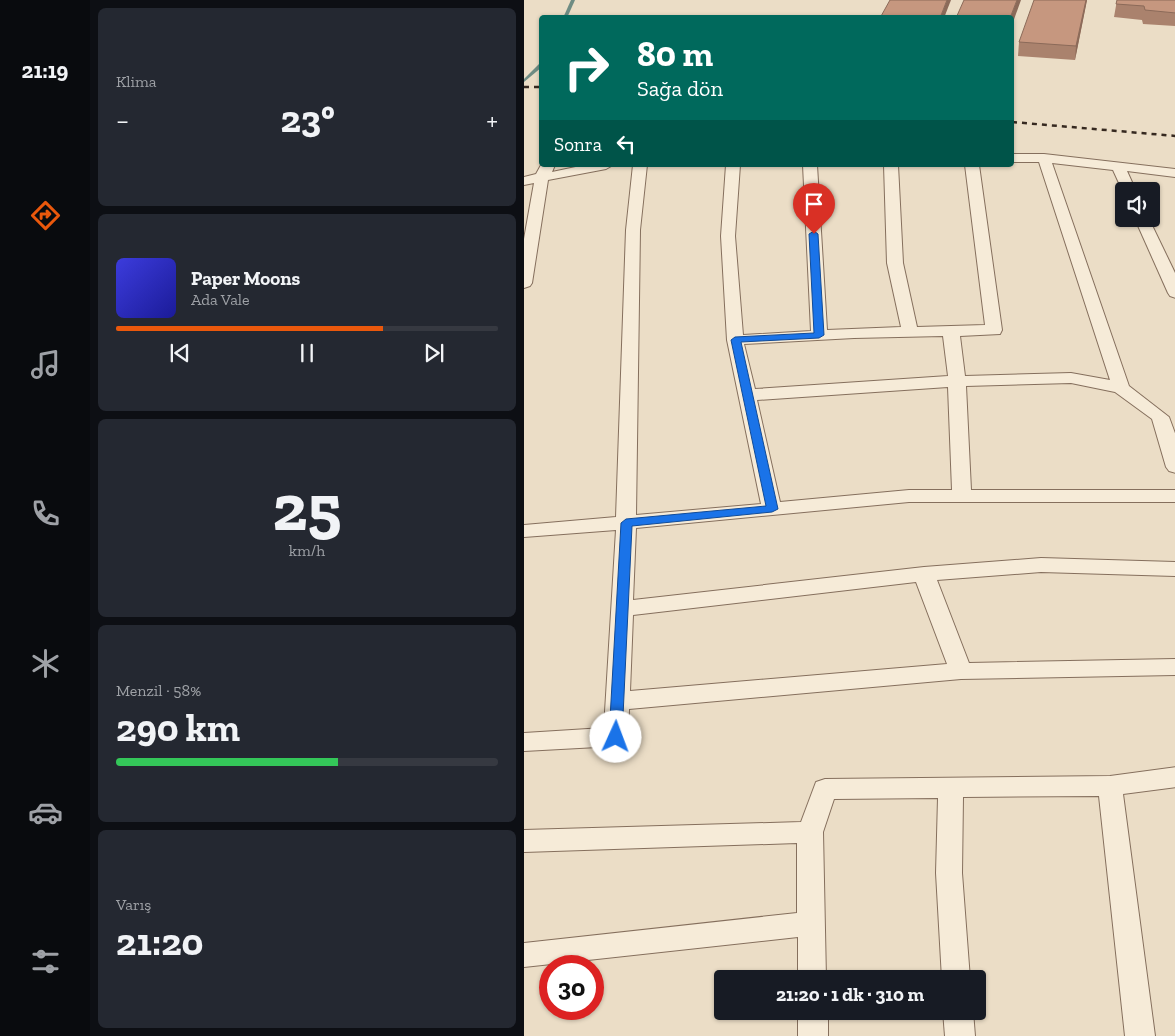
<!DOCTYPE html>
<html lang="tr">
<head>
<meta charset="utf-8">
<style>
  :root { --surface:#171b24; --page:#242831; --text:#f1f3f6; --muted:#9ea1a6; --line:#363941; --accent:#ea580c }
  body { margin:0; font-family:"Zilla Slab",serif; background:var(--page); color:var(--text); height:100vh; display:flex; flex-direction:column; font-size:19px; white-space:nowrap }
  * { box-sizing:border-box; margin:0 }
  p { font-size:16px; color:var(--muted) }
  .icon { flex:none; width:28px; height:28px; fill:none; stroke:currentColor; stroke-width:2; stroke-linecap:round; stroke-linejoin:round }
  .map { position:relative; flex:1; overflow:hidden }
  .side { display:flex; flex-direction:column; gap:8px; padding:8px; background:#0d0f14; width:434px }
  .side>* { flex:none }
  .banner { position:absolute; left:15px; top:15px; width:475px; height:152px; border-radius:5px; box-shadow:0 1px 4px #0004; background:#00695c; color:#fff; overflow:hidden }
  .buttons { position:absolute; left:591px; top:182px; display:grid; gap:10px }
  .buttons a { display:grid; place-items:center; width:45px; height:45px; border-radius:5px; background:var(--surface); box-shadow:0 1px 4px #0004; font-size:25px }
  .speed { position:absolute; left:15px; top:955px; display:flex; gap:10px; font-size:25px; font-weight:700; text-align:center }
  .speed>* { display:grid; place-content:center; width:65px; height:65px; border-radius:50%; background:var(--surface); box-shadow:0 1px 4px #0004; line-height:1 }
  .speed .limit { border:8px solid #d22; background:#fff; color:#111 }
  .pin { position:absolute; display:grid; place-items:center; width:42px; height:42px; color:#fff; margin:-51px -21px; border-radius:50% 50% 50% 0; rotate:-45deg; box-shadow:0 0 5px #0007 }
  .pin .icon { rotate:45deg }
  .me { position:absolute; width:55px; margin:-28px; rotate:2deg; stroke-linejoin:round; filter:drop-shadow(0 0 4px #0008) }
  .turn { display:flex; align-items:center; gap:18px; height:105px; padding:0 15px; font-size:22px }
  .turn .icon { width:65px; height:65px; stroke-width:2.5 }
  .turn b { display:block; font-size:35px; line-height:42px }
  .then { display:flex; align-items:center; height:48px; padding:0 15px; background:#0003; gap:10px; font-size:19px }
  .big { font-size:38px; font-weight:700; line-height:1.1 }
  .side .tile { flex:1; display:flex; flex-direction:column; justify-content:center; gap:8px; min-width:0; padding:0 18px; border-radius:8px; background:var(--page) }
  .side .dial { align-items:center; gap:0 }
  .dial b { font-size:65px; line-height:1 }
  .song { display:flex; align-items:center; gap:15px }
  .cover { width:60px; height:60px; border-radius:8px; background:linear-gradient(135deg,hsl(240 70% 55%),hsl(240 70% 35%)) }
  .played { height:5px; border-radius:2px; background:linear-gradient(90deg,var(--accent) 70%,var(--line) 70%) }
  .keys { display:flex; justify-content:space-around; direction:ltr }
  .heat { display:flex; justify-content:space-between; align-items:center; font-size:28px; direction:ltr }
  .charge { height:8px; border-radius:4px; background:linear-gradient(90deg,#34c759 58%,var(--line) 0) }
  .trip { position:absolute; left:190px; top:970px; width:272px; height:50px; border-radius:5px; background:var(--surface); box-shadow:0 1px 4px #0004; font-weight:700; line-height:50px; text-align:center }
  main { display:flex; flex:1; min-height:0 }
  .menu { display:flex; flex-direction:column; width:90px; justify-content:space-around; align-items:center; background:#090b0e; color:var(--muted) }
  .menu .icon { width:35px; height:35px }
  .menu .current { color:var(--accent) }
  .menu b { font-size:22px; color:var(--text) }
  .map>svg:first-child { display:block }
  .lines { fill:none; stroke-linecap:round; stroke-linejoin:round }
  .stream { fill:#6e8c83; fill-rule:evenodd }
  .street-casing { stroke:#856f5d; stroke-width:2 }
  .street { fill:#f6ebd8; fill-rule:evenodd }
  .rail { stroke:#362920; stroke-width:2.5; stroke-dasharray:5 5; stroke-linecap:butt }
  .wall { fill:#aa826d }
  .shaded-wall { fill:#8b6a59 }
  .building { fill:#c6977f; stroke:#8b6a59 }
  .route { fill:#1a73e8; stroke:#114b97 }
</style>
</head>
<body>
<main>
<nav class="menu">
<b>21:19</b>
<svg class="icon current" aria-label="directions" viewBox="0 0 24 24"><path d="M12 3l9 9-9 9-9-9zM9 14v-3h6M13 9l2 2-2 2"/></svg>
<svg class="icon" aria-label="music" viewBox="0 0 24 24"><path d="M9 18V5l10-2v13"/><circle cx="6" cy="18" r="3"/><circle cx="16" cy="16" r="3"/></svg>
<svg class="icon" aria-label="phone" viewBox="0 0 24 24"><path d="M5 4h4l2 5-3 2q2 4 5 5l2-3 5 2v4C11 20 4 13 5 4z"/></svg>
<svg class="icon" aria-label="climate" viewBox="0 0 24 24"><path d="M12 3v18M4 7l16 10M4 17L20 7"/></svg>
<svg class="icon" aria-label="car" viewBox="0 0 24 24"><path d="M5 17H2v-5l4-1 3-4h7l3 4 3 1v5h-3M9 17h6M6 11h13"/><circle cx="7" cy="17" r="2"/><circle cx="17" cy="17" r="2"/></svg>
<svg class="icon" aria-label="filters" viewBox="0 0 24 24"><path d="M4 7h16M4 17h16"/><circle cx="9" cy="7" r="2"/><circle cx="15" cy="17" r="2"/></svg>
</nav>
<section class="side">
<div class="tile"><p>Klima</p>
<div class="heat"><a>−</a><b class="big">23°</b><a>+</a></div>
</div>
<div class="tile">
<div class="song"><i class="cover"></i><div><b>Paper Moons</b><p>Ada Vale</p></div></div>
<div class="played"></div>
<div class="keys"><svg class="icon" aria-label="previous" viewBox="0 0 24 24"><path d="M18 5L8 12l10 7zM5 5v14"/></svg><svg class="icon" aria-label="pause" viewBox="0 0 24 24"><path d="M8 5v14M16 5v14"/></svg><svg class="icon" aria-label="next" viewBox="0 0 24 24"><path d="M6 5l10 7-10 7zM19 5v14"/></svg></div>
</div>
<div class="tile dial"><b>25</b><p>km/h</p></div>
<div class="tile"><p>Menzil · 58%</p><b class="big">290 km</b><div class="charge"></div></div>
<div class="tile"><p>Varış</p><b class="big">21:20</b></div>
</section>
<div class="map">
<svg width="652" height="1036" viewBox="0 0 652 1036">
  <rect width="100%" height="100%" fill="#ebddc6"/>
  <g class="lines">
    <g class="stream">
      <polygon points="47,0 51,0 43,18 39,18"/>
      <polygon points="16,63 18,63 18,67 0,82 0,79"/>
    </g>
    <defs>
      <g id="street">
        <path d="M488,154h32l132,15v8l-49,-6 9,20h-12v3l-11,-24 -61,-7 77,223 40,31 7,19v37l-7,-2 -3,-4 -14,-48 -37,-27 -44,-9 -105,3 5,104h205v12h-267l-273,26 -3,72 291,-33 117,-9 135,4v14l-135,-4 -104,8 32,83 207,-4v16l-215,4 -332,30 -1,28 -3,6 -9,3 -92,5v-18l80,-5 12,-198 -92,7v-12l92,-8 10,-287 7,-65h14l-7,65 -4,285 125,-11 -34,-164 -6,-104 5,-71h14l-5,71 8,99 68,-4 -8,-166h14l10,165 74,-3 -14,-64 -3,-98h14l5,98 14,64 68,-2 -20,-160h14l23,165 -2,4 -40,2 5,40 106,-3 39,7 -71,-218h-27zM419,336l5,40 -193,13 -11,-45 110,-6zM424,387l4,103h-43l-129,12 -23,-102zM392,582l31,82 -317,27 3,-76z"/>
        <polygon points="17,165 31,165 28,172 61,165 89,165 82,169 24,180 8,283 6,286 0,288 0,239 10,183 0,185 0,177 12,174"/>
        <polygon points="611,219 625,219 652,275 652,298 646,296 644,293"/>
        <polygon points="652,767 652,787 599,794 631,1036 601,1036 575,796 439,797 438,873 446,979 418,979 412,873 414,798 310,799 299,832 302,979 274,979 274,937 0,967 0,943 273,913 273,843 0,852 0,830 277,822 292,782 301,779 586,776"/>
        <rect x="274" y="1011" width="30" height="25"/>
        <polygon points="419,1011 449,1011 451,1036 421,1036"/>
      </g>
    </defs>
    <use href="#street" class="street-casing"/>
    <use href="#street" class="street"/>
    <g class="rail">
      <polyline points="0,87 18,87"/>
      <polyline points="488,122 652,136"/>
    </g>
  </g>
  <g class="wall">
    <polygon points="563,0 551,60 494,56 495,42"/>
    <polygon points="593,0 652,0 652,26 619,24 618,20 590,17"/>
  </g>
  <g class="shaded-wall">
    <polygon points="423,0 427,0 420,18 416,18"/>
    <polygon points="493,0 497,0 488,25 488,18 486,18"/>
    <polygon points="562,0 563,0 551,60 552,46"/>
  </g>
  <g class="building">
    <polygon points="366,0 423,0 416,18 356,18"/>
    <polygon points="440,0 493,0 486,18 432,18"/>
    <polygon points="510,0 562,0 552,46 495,42"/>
    <polygon points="593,0 652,0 652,13 621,10 620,6 592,4"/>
  </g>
  <polygon class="route" points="290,231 294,234 300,335 295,338 217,342 254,509 248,512 108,526 98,737 96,740 92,742 87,740 85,737 97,523 102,519 242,506 207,340 211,337 290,333 285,234"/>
</svg>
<div class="buttons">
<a><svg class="icon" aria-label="sound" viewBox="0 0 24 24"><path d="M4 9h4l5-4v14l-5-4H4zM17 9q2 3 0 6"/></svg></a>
</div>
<div class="speed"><div class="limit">30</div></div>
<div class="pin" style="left:290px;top:234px;background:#d93025"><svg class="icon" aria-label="arrive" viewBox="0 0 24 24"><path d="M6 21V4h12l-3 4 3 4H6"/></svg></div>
<svg class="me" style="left:92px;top:737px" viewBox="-20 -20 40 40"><circle r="19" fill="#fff"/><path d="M0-13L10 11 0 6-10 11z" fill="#1a73e8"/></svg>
<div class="trip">21:20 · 1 dk · 310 m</div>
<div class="banner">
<div class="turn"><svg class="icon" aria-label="right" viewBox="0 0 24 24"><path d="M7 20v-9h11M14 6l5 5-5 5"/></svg><div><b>80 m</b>Sağa dön</div></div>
<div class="then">Sonra<svg class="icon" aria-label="left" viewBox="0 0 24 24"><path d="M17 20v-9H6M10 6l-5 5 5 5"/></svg></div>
</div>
</div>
</main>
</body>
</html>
